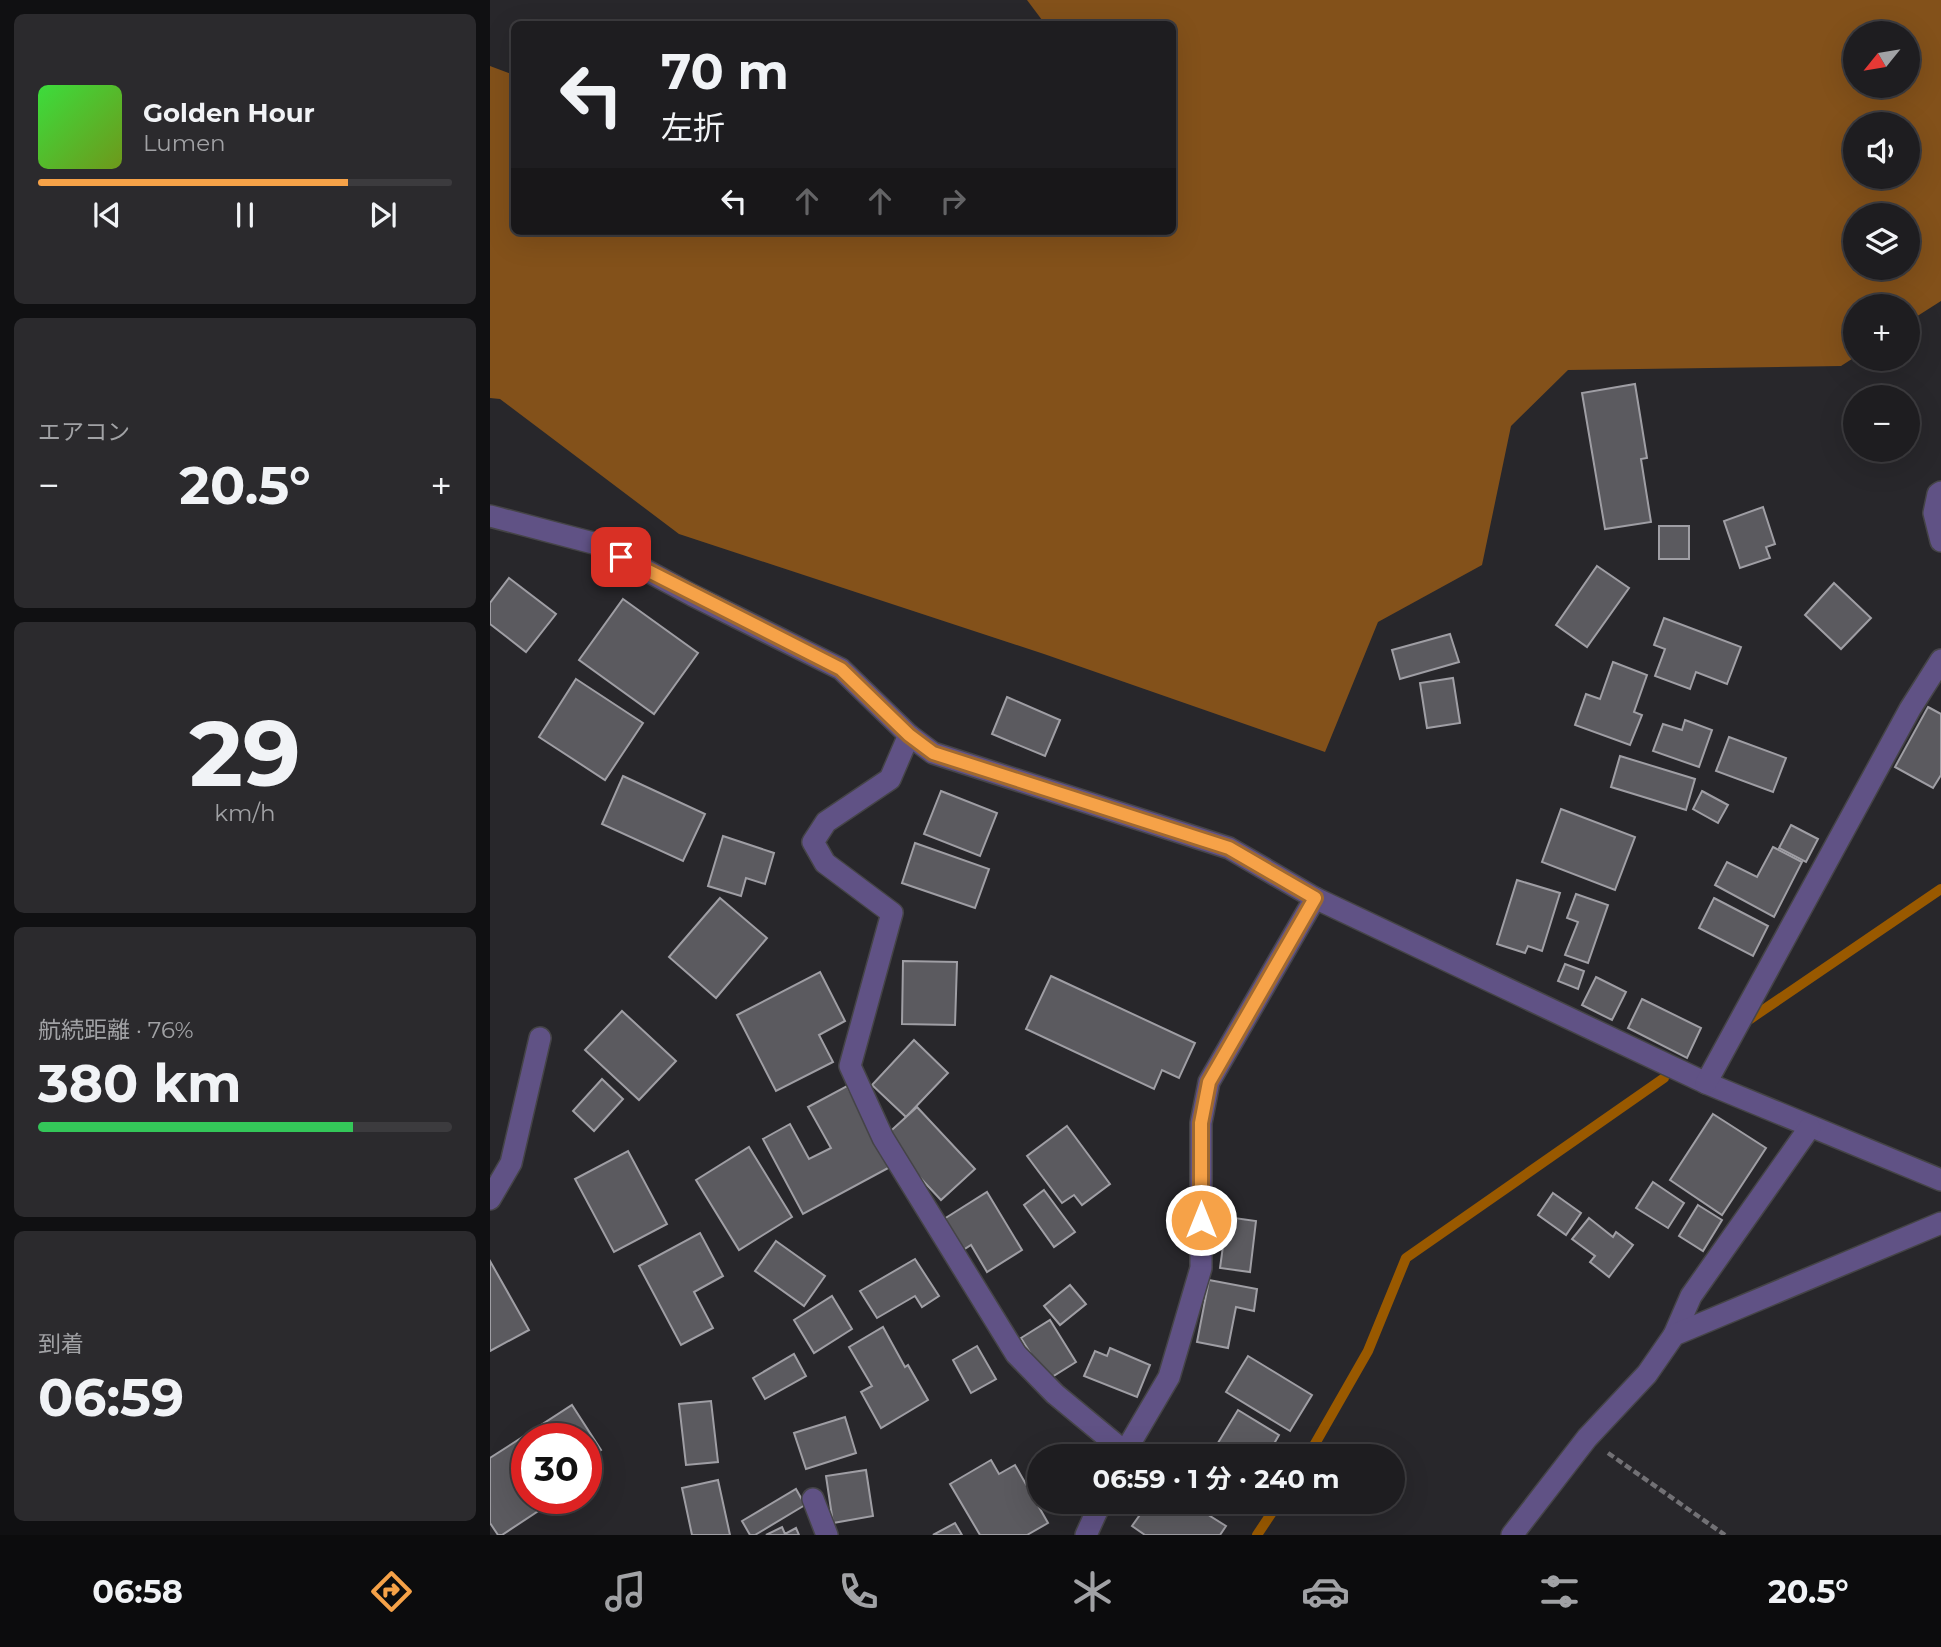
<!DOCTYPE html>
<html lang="ja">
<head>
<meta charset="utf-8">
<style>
  :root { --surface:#1e1d20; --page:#2b2a2d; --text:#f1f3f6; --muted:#a1a2a5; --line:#3c3b3e; --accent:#f6a248 }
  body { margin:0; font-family:Montserrat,"Noto Sans JP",sans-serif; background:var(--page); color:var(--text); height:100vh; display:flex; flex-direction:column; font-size:26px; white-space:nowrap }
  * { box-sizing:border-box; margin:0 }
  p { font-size:23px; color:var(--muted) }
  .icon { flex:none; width:38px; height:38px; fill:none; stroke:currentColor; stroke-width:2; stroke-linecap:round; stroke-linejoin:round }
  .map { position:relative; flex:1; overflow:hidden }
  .side { display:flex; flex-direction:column; gap:14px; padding:14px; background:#101012; width:490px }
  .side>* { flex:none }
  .hud { position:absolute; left:21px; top:21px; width:665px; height:214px; border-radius:10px; box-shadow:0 7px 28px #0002,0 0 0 2px var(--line); background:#1e1d20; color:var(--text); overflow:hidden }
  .needle { width:46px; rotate:240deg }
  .buttons { position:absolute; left:1353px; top:21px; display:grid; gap:14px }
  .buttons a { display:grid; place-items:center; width:77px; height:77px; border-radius:50%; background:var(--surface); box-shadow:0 7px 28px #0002,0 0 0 2px var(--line); font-size:35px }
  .speed { position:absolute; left:21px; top:1423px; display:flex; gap:14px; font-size:35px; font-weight:700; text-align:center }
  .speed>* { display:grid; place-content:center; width:91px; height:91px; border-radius:50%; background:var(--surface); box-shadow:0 7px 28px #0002,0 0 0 2px var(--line); line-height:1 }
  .speed .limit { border:10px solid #d22; background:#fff; color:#111 }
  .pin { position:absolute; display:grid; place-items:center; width:60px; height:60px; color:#fff; margin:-30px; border-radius:14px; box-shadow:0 4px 10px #0006 }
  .me { position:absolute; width:77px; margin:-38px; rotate:0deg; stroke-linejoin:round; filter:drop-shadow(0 0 5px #0008) }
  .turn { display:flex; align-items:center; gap:24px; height:147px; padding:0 35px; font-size:32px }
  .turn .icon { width:91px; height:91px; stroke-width:2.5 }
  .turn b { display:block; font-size:49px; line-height:60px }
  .lanes { display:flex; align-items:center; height:66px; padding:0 35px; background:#0003; justify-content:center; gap:35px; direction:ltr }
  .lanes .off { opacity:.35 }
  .big { font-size:52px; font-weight:700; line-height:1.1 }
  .side .widget { flex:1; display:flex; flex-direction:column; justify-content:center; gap:10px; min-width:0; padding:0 24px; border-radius:10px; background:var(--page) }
  .side .dial { align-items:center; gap:0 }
  .dial b { font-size:91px; line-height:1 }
  .song { display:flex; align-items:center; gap:21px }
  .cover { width:84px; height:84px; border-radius:10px; background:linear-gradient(135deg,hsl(120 70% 55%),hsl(80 70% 35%)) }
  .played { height:7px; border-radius:4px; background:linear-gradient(90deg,var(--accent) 75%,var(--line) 75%) }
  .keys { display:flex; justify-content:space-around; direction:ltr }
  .heat { display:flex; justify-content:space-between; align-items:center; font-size:38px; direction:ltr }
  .charge { height:10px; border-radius:5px; background:linear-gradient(90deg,#34c759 76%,var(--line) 0) }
  .trip { position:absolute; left:537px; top:1444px; width:378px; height:70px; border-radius:35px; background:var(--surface); box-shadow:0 7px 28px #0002,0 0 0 2px var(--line); font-weight:700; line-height:70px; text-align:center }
  .menu { display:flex; height:112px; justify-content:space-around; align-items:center; background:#0c0c0d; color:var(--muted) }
  .menu .icon { width:49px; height:49px }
  .menu .selected { color:var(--accent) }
  .menu b { font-size:32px; color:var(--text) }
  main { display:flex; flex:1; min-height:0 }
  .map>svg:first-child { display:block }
  .forest { fill:#83511a; fill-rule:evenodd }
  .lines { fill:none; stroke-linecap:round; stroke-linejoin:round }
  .stream { stroke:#995900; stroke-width:10 }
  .building { fill:#5b5a5f; stroke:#9f9ea4; stroke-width:2 }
  .minor-casing { stroke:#454447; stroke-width:24 }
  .path { stroke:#727175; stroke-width:4.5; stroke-dasharray:7 3.5; stroke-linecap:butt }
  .minor { stroke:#605285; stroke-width:21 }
  .route-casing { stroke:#a0692f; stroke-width:18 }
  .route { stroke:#f6a248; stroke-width:12 }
</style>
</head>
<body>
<main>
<section class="side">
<div class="widget">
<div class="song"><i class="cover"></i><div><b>Golden Hour</b><p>Lumen</p></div></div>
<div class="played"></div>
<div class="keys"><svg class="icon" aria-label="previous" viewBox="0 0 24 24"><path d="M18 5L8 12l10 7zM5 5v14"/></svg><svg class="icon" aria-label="pause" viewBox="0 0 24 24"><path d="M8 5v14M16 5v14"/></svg><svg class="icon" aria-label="next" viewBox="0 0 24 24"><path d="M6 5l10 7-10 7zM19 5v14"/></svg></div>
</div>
<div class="widget"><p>エアコン</p>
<div class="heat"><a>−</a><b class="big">20.5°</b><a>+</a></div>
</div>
<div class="widget dial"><b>29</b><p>km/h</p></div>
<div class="widget"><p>航続距離 · 76%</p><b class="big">380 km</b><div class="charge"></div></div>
<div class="widget"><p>到着</p><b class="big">06:59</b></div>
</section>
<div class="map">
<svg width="1451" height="1535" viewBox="0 0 1451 1535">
  <rect width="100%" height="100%" fill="#28272b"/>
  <path class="forest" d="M537,0h914v301l-33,21v-16h-53v51l-14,9 -273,4 -57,56 -29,139 -104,57 -53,130 -281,-98 -365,-120 -179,-135 -10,-1v-332l24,9v156h658v-207h-127zM1365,33h53v53h-53zM1365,124h53v53h-53zM1365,215h53v53h-53z"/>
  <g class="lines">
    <g class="stream">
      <polyline points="1260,1019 1451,889"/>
      <polyline points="818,1456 878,1351 916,1258 1174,1078"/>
      <polyline points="767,1535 789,1502"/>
    </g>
  </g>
  <g class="building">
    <polygon points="1145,384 1157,458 1151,459 1161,522 1115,529 1092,393"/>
    <polygon points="1273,507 1285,544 1276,547 1280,558 1250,568 1234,521"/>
    <rect x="1169" y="526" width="30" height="33"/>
    <polygon points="1107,566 1139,588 1097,647 1066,625"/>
    <polygon points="19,578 66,614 36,652 0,624 0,603"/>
    <polygon points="1344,583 1381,618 1351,649 1315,615"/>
    <polygon points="133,599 208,653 164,714 89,660"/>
    <polygon points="1174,618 1251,647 1237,684 1206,672 1200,689 1165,676 1175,649 1164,645"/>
    <polygon points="960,634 969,662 910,679 902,650"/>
    <polygon points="1123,662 1157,675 1144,712 1152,715 1140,745 1085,725 1096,694 1110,699"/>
    <polygon points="963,678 970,723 937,728 930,683"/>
    <polygon points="86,679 153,723 115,780 49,737"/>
    <polygon points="517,697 570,720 555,756 502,734"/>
    <polygon points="1438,707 1451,714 1451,775 1443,788 1405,767"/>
    <polygon points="1195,720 1222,730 1209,767 1163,751 1173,724 1192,730"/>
    <polygon points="1239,737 1296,758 1283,792 1226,771"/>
    <polygon points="1130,756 1205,779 1196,810 1121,787"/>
    <polygon points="133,776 215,814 193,861 112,824"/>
    <polygon points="451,791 507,813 490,856 434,834"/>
    <polygon points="1212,791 1238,805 1228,823 1203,809"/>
    <polygon points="1071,809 1145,837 1125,890 1052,862"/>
    <polygon points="1301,825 1328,839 1316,862 1289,848"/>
    <polygon points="233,836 284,853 275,884 256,878 251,896 218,886"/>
    <polygon points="425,843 499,869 485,908 412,883"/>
    <polygon points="1283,847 1312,862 1284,917 1225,885 1237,862 1267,877"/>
    <polygon points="1027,880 1070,893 1052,951 1038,946 1035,953 1007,944"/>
    <polygon points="1086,894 1118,905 1098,963 1075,955 1088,922 1077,918"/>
    <polygon points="230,898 277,938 226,998 179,957"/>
    <polygon points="1224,898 1278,926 1263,956 1209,928"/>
    <polygon points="413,961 467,962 465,1025 412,1024"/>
    <polygon points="1075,964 1094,971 1088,989 1068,981"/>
    <polygon points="330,972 355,1021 329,1035 343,1062 286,1091 247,1015"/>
    <polygon points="561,976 705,1043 689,1078 672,1070 664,1089 536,1029"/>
    <polygon points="1106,977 1136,992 1122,1020 1092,1005"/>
    <polygon points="1152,999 1211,1028 1197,1058 1138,1028"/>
    <polygon points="132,1011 186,1061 149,1100 95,1050"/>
    <polygon points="424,1040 458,1073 416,1117 382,1085"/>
    <polygon points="112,1079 133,1099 104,1131 83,1111"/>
    <polygon points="357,1086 400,1167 313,1214 273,1139 300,1124 319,1159 341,1148 318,1107"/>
    <polygon points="427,1107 485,1169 451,1200 393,1138"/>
    <polygon points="1223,1114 1276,1148 1232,1215 1180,1180"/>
    <polygon points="577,1126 620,1184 592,1205 584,1195 572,1203 537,1156"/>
    <polygon points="259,1147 302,1217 249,1250 206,1180"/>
    <polygon points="138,1151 177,1224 124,1252 85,1179"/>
    <polygon points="1163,1182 1194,1203 1178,1228 1146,1208"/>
    <polygon points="554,1190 585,1232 564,1247 534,1205"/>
    <polygon points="497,1192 532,1250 497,1272 481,1245 473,1250 454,1219"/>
    <polygon points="1063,1193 1091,1213 1076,1235 1048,1215"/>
    <polygon points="1208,1205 1232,1220 1213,1251 1189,1236"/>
    <polygon points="737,1217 766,1221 760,1272 730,1268"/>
    <polygon points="1099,1218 1123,1237 1126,1232 1143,1245 1119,1277 1100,1262 1105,1256 1082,1239"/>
    <polygon points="210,1233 233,1276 204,1292 223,1328 191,1345 149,1266"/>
    <polygon points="286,1241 335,1276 314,1306 265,1271"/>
    <polygon points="425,1259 449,1296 432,1307 425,1296 387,1318 370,1291"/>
    <polygon points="0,1261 39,1330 0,1351"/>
    <polygon points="719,1280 767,1289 764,1311 746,1307 738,1348 707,1342"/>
    <polygon points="580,1285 596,1304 570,1325 554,1306"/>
    <polygon points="342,1296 362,1329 324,1353 304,1320"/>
    <polygon points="560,1320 586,1362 557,1380 531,1338"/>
    <polygon points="393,1327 415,1367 418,1365 438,1400 391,1428 371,1392 382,1386 359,1347"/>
    <polygon points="487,1346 506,1379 481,1393 463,1360"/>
    <polygon points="620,1348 660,1365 647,1397 594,1376 605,1351 617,1356"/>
    <polygon points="304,1354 316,1376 275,1399 263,1378"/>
    <polygon points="758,1356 822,1395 800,1431 736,1392"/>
    <polygon points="221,1401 228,1462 196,1465 189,1404"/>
    <polygon points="82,1405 111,1450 96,1460 96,1438 37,1438 37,1498 68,1498 12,1535 8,1535 0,1523 0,1458"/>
    <polygon points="748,1410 789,1435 777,1456 720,1456"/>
    <polygon points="355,1417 366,1453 316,1469 304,1433"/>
    <polygon points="501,1460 509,1474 525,1465 558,1523 537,1535 490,1535 460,1484"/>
    <polygon points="376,1470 383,1516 343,1523 336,1476"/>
    <polygon points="228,1480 240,1535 202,1535 192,1488"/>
    <polygon points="306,1489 315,1505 265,1535 260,1535 252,1521"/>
    <polygon points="659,1502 715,1502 723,1507 717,1514 736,1526 730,1535 655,1535 642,1526"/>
    <polygon points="465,1523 472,1535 443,1535"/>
    <polygon points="292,1527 295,1534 306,1528 309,1535 276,1535"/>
  </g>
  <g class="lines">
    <defs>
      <g id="minor">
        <polyline points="1451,492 1448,494 1444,513 1451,541"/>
        <polyline points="0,516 107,544 202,595 351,669 419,735 443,753 739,848 825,898 1216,1083 1451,1180"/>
        <polyline points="419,735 400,779 336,822 323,842 335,863 402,913 360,1066 393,1138 526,1354 565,1394 635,1452 633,1456"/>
        <polyline points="1216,1083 1420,709 1451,660"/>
        <polyline points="0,1199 21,1163 50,1038"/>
        <polyline points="1184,1335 1201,1296 1320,1127"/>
        <polyline points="635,1452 679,1377 711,1268 711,1123 719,1082 825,898"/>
        <polyline points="323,1499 337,1535"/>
        <polyline points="596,1535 611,1502"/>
        <polyline points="1022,1535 1097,1438 1157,1374 1184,1335 1451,1223"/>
      </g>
    </defs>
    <use href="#minor" class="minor-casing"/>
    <polyline class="path" points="1118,1453 1235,1535"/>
    <use href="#minor" class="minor"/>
  </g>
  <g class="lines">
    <defs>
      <polyline id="route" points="131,557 351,669 419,735 443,753 739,848 825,898 719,1082 711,1123 711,1220"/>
    </defs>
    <use href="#route" class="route-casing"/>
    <use href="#route" class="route"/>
  </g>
</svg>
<div class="buttons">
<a><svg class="needle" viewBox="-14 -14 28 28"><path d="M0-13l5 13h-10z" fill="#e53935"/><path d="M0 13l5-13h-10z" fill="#a1a2a5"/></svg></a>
<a><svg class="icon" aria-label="sound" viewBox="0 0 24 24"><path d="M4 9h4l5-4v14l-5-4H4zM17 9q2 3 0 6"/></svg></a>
<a><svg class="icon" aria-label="layers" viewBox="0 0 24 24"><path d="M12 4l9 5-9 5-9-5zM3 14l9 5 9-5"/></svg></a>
<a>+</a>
<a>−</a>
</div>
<div class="speed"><div class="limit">30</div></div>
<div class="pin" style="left:131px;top:557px;background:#d93025"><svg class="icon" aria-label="arrive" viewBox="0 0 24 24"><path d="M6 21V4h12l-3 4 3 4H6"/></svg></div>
<svg class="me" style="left:711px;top:1220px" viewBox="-20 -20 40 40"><circle r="17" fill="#f6a248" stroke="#fff" stroke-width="3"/><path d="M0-11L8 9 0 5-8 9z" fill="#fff"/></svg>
<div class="trip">06:59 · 1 分 · 240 m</div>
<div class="hud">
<div class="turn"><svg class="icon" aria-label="left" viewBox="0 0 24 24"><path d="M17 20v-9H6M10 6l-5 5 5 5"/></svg><div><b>70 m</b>左折</div></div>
<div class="lanes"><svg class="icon" aria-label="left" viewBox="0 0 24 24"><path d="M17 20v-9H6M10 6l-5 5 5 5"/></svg><svg class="icon off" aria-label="ahead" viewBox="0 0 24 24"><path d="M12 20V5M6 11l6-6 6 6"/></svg><svg class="icon off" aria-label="ahead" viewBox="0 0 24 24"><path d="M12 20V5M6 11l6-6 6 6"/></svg><svg class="icon off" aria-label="right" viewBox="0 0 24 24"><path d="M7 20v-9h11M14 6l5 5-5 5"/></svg></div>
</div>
</div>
</main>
<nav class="menu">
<b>06:58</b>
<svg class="icon selected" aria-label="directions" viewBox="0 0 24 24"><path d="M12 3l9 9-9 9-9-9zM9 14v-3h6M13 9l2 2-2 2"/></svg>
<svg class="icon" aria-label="music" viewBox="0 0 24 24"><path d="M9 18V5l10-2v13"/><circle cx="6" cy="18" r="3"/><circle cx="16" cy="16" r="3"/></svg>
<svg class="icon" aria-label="phone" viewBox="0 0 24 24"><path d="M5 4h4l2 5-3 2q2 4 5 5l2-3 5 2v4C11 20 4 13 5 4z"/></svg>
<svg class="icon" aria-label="climate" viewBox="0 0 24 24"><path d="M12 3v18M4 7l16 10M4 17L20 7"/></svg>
<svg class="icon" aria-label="car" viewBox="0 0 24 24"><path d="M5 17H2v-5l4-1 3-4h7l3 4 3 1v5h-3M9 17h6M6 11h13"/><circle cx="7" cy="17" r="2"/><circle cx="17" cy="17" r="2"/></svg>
<svg class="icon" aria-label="filters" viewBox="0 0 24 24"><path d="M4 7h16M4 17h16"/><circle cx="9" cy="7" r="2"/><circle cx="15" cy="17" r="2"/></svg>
<b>20.5°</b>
</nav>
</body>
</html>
